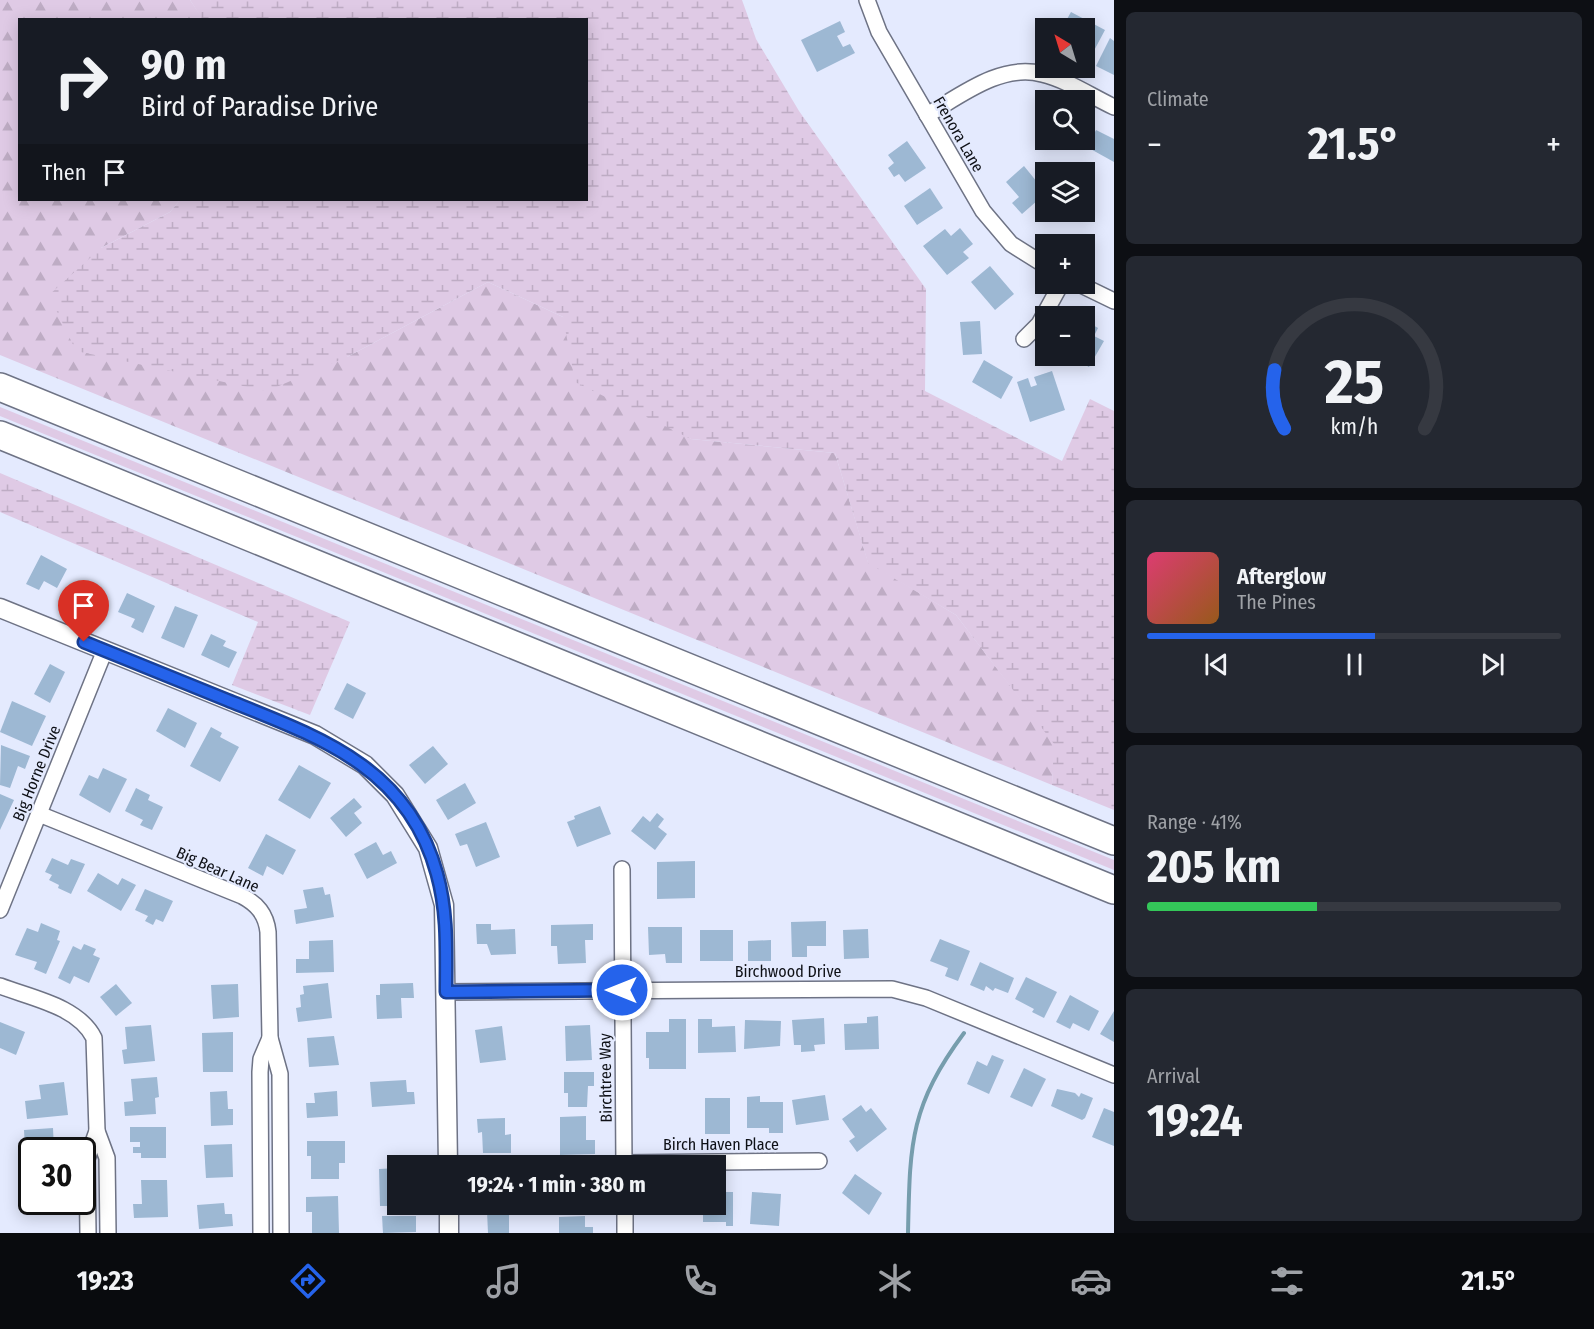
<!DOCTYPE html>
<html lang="en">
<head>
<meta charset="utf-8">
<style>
  :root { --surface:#171b24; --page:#242831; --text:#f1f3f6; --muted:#9ea1a6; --line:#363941; --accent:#2563eb }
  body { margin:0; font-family:"Fira Sans Condensed",sans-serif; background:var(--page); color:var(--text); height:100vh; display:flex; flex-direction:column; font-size:22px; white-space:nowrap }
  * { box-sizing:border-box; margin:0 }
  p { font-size:20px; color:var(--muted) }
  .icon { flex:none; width:33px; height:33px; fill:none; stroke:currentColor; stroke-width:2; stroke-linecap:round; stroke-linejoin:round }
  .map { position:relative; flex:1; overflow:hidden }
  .drawer { display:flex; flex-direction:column; gap:12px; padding:12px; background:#0d0f14; width:480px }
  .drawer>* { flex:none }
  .banner { position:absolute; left:18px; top:18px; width:570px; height:183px; border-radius:0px; box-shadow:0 3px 15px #0003; background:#171b24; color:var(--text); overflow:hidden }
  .needle { width:39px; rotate:322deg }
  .buttons { position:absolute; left:1035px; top:18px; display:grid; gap:12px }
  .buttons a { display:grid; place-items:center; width:60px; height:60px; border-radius:0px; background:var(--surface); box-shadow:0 3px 15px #0003; font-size:30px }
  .speed { position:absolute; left:18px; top:1137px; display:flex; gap:12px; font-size:30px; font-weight:700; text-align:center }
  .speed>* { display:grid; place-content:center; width:78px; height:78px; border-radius:50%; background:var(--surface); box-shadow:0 3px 15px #0003; line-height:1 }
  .speed .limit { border:3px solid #111; border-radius:9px; background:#fff; color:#111 }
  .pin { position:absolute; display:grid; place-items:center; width:51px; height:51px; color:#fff; margin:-62px -26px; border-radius:50% 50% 50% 0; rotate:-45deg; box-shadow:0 0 6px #0007 }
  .pin .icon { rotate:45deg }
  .me { position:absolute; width:66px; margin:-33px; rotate:270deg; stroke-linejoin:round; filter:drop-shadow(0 0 4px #0008) }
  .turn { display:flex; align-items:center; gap:21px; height:126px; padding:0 24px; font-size:27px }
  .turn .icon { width:78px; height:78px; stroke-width:2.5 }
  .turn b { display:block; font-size:42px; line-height:51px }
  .then { display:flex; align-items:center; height:57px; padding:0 24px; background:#0003; gap:12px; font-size:22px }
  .big { font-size:45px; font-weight:700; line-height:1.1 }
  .drawer .widget { flex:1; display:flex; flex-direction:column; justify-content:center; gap:9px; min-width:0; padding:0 21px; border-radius:9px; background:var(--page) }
  .drawer .dial { align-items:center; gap:0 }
  .dial svg { height:156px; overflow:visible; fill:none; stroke:var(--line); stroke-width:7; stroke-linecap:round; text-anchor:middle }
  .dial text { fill:var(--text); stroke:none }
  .song { display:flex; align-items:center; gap:18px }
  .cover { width:72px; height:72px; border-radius:9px; background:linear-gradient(135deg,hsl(340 70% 55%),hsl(30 70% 35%)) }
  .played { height:6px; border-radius:3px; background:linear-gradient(90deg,var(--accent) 55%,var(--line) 55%) }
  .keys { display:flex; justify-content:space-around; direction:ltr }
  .heat { display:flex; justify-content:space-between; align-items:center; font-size:33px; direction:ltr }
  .charge { height:9px; border-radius:4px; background:linear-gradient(90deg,#34c759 41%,var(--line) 0) }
  .trip { position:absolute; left:387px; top:1155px; width:339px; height:60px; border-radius:0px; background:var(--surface); box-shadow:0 3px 15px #0003; font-weight:700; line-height:60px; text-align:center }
  .dock { display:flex; height:96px; justify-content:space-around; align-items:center; background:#090b0e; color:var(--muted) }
  .dock .icon { width:42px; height:42px }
  .dock .current { color:var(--accent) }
  .dock b { font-size:27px; color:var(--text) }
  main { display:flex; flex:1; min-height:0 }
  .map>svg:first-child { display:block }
  .grass { fill:#dfcae5 }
  .forest { fill:url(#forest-firs) }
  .wetland { fill:url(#wetland-marsh) }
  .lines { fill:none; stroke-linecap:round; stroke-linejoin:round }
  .stream { stroke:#769dad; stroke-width:4 }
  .building { fill:#9db8d3 }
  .minor-casing { stroke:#6e7385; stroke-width:18 }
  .tertiary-casing { stroke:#6e7385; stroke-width:21 }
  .motorway-casing { stroke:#6e7385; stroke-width:30 }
  .minor { stroke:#fff; stroke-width:15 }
  .tertiary { stroke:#fff; stroke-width:18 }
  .motorway { stroke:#fff; stroke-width:27 }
  .route-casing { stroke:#184099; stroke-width:15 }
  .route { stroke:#2563eb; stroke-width:10 }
  .labels { text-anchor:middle; stroke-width:4.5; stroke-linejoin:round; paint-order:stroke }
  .street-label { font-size:16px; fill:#0e1016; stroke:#e4eafe }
</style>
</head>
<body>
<main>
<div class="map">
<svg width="1114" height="1233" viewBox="0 0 1114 1233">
  <defs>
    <pattern id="forest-firs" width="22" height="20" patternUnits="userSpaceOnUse" patternTransform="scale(1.5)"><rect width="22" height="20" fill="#dfcae5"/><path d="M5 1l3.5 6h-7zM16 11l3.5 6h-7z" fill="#beacc4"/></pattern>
    <pattern id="wetland-marsh" width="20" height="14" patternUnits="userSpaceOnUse" patternTransform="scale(1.5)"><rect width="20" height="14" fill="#dfcae5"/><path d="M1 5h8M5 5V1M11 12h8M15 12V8" fill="none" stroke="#beacc4"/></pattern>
  </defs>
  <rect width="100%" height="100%" fill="#e4eafe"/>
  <polygon class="grass" points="0,407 1114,860 1114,870 0,416"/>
  <polygon class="forest" points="0,0 190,0 203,19 20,20 20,200 180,200 170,212 101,248 347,357 488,282 563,317 691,439 835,453 868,562 956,615 1055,744 1052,785 0,355"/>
  <g class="wetland">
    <polygon points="190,0 742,0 756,39 799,111 926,289 925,391 1062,461 1090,399 1114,411 1114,810 1052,785 1054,744 956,615 868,563 835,453 691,439 575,382 563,317 488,282 347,357 267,391 76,351 49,295 101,248 170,212 180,200 586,200 586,20 203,20"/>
    <polygon points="0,473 350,622 310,715 232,685 258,622 0,512"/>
  </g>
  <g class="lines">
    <path class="stream" d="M908,1233c2,-88 1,-126 56,-200"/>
  </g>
  <g class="building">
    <polygon points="1071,12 1105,30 1089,60 1084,57 1084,28 1062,28"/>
    <polygon points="840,21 845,32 837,36 843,47 850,44 855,53 817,72 801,40"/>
    <polygon points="1110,38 1114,41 1114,75 1096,66"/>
    <polygon points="1096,130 1114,139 1114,162 1087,147"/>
    <polygon points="1044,140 1076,140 1071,149 1055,141 1052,147 1043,142"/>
    <polygon points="907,141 926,168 905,182 899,174 894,177 888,168 894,163 888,155"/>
    <polygon points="1024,166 1046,193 1022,214 1012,203 1019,197 1006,182"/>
    <polygon points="930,188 943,208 917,225 904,206"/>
    <polygon points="960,228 973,244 963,252 969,258 947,275 923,246 945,229 951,236"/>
    <polygon points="990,266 1014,294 995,310 971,282"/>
    <polygon points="1084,320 1098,328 1094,336 1104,341 1089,367 1069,356 1084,356"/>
    <polygon points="980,321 982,354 963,355 960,322"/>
    <polygon points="984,360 1013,377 1001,399 972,382"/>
    <polygon points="1052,371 1065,410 1030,422 1017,382 1028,378 1031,387 1037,385 1034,377"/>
    <polygon points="41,555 67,569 57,588 44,581 39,590 26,584"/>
    <polygon points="82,586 102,595 94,615 73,605"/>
    <polygon points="127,593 155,606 143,633 131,627 135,619 118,612"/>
    <polygon points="175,606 198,615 184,648 161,638"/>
    <polygon points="211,634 226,641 223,646 237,652 229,668 201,655"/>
    <polygon points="50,664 65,672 50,703 34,694"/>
    <polygon points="347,683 366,693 353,719 334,709"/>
    <polygon points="12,701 46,716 32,746 0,732"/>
    <polygon points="168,708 197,723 185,748 156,731"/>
    <polygon points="211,727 222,733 220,737 239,747 220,782 190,766"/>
    <polygon points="1,745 30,756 25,769 18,766 10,788 0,785"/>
    <polygon points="433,746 448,764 425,784 409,765"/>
    <polygon points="299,765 331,783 310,819 278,800"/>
    <polygon points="103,768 127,779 110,813 79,795 89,775 98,779"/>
    <polygon points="465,783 476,803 448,820 436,800"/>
    <polygon points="136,788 150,795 148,800 163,807 152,830 140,825 143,820 125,811"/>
    <polygon points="0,794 14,800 0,830"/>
    <polygon points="354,798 362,807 354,813 362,823 346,837 330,818"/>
    <polygon points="600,806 611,834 577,847 567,822 575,819 574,816"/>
    <polygon points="657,813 664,819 658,827 667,834 655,850 631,831 643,816 650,822"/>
    <polygon points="486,822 500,857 476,867 467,844 460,846 455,834"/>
    <polygon points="266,834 296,850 283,875 267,866 263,876 248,868"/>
    <polygon points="376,842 383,855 391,851 397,863 367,879 354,854"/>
    <polygon points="52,858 68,865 71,859 85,864 71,894 58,888 59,885 49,880 52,875 45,872"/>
    <polygon points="695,861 695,898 657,899 657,862"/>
    <polygon points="98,873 118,885 122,878 136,885 121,911 87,891"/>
    <polygon points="323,887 325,895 330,894 334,917 296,924 294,910 307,908 303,890"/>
    <polygon points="145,889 173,901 163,922 156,919 153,925 145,921 148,916 135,910"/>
    <polygon points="826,921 826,946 807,946 807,957 792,957 791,922"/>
    <polygon points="41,923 60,931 57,940 60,941 46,974 34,969 37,962 15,955 27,928 38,932"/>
    <polygon points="476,924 491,924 491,930 515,929 516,954 491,955 487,944 477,944"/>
    <polygon points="593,924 593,940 585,940 586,963 558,964 557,946 551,946 551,925"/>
    <polygon points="648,927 682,927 682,963 666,963 665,954 649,955"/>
    <polygon points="868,929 869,958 844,959 843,930"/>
    <rect x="700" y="930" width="33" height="31"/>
    <polygon points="940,939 970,951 958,981 945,976 948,968 930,961"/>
    <polygon points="333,940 334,972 296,973 296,959 309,959 309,941"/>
    <polygon points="771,940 771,961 748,961 748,941"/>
    <polygon points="84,944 96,949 93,955 100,958 89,983 74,976 70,984 58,978 73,946 81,950"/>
    <polygon points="980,962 1014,978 1008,993 995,988 993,991 986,986 984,991 970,985"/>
    <polygon points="1026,977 1057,992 1044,1018 1032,1012 1034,1009 1015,999"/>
    <polygon points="328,983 332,1018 298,1022 296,1008 301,1007 300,995 304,994 303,986"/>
    <polygon points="413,983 414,998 401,998 402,1018 377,1019 376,995 380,995 380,984"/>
    <polygon points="116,984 132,1003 116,1016 100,997"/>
    <polygon points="238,984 239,1017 213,1019 211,985"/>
    <polygon points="1070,995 1099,1011 1089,1031 1073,1023 1070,1029 1056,1022"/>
    <polygon points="1114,1011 1114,1042 1100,1034"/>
    <polygon points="878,1016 879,1049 845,1050 844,1024 867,1023 867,1017"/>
    <polygon points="824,1018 825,1044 814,1045 815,1051 801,1052 801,1045 794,1045 792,1020"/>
    <polygon points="669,1019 686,1019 686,1069 649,1069 649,1058 646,1058 646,1032 669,1032"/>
    <polygon points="698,1019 712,1019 712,1027 735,1026 736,1052 698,1053"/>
    <polygon points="745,1020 781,1021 780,1046 744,1049"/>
    <polygon points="0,1022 25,1032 16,1055 0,1048"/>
    <polygon points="151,1025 155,1061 124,1064 122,1050 127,1049 125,1027"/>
    <polygon points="590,1025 592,1060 566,1061 565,1026"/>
    <polygon points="502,1026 506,1060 480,1063 475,1030"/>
    <polygon points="233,1032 233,1072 203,1072 202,1033"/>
    <polygon points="334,1036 339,1065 309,1067 307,1038"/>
    <polygon points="992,1055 1004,1060 989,1094 967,1084 977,1061 987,1066"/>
    <polygon points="1024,1068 1046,1079 1032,1107 1010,1097"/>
    <polygon points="564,1072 594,1072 594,1086 588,1086 587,1107 568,1107 568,1093 564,1093"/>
    <polygon points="157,1077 159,1097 155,1098 156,1114 125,1116 124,1102 133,1101 131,1079"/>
    <polygon points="406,1080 407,1092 414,1092 415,1104 372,1107 370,1082"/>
    <polygon points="64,1082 68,1115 27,1119 25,1101 41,1099 39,1085"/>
    <polygon points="1057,1089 1075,1093 1079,1097 1081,1093 1093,1098 1085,1118 1082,1120 1051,1106"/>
    <polygon points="227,1091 228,1109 233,1109 233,1125 211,1126 210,1092"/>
    <polygon points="337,1091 338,1116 307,1118 306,1103 315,1103 314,1093"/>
    <polygon points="825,1095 829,1120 796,1125 792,1100"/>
    <polygon points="760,1096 760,1102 783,1102 783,1133 769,1133 769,1128 747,1128 747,1097"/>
    <rect x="705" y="1098" width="25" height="36"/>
    <polygon points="861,1105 866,1112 871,1108 887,1129 857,1152 849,1141 855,1137 842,1119"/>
    <polygon points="1104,1108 1114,1112 1114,1146 1092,1137"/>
    <polygon points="586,1116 586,1140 595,1140 595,1154 560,1155 560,1117"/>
    <polygon points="505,1118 505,1135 511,1134 511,1153 483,1153 482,1132 478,1133 477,1119"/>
    <polygon points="130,1127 166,1127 166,1158 141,1158 141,1153 133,1153 133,1147 140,1147 140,1142 130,1142"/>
    <polygon points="53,1128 54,1150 32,1150 32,1165 26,1166 24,1130"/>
    <polygon points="307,1141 345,1141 345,1163 339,1163 339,1179 311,1179 311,1156 307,1156"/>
    <polygon points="232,1144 233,1177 206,1178 204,1145"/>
    <polygon points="398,1168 398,1206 380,1206 379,1169"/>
    <polygon points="855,1174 882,1193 869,1215 842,1193"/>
    <polygon points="141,1180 167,1180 168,1217 134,1218 133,1204 142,1204"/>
    <polygon points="716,1192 733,1192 733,1226 726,1226 726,1222 703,1222 703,1204 716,1204"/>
    <polygon points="752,1192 781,1194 779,1226 750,1224"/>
    <polygon points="338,1196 339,1233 312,1233 312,1212 306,1212 306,1197"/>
    <polygon points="34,1202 60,1202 60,1214 34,1215"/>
    <polygon points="224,1203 225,1214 232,1214 233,1226 199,1229 197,1205"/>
    <polygon points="509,1210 509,1233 488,1233 487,1211"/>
    <polygon points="382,1216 416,1216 416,1232 383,1233"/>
    <polygon points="585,1216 585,1227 593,1227 593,1233 559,1233 559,1217"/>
  </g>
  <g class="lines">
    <defs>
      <g id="minor">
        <polyline points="867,0 879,32 983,211 1011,244 1046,266"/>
        <path d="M927,115c33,-19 74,-52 115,-41 25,6 49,22 72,33"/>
        <polyline points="1079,284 1114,301"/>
        <polyline points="1024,339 1039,324 1061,284"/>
        <path d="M39,814l203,82c15,8 24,18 26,36l2,106 10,36 1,159"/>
        <polyline points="622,869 624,1166"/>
        <polyline points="0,910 105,650"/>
        <path d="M0,986c31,12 78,20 94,52l3,93 10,27 1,75"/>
        <polyline points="446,992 892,989 926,998 1114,1075"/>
        <polyline points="624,1163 819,1161"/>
        <polyline points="625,1204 625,1233"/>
        <polyline points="88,1233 87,1159 97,1131"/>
        <polyline points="261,1233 260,1072 261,1059 270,1038"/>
      </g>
      <g id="tertiary">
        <polyline points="0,608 315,735 365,765 395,795 428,848 444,905 448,1166"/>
        <polyline points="449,1204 449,1233"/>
      </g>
      <g id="motorway">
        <polyline points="0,387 1114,841"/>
        <polyline points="0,435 1114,890"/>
      </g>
    </defs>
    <use href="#minor" class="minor-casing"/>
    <use href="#tertiary" class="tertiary-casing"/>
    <use href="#motorway" class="motorway-casing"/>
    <use href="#minor" class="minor"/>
    <use href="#tertiary" class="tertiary"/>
    <use href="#motorway" class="motorway"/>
  </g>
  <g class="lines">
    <defs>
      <path id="route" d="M84,642c48,19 95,39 143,58 92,37 181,67 210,174 11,39 9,78 9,118l176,-2"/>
    </defs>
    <use href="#route" class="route-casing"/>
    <use href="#route" class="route"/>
  </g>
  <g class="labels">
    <g class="street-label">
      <text transform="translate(959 134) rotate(60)" y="6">Frenora Lane</text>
      <text transform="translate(36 773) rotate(-68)" y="6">Big Horne Drive</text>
      <text transform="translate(218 869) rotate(24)" y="6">Big Bear Lane</text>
      <text x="788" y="977">Birchwood Drive</text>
      <text transform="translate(605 1078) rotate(-91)" y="6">Birchtree Way</text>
      <text x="721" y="1150">Birch Haven Place</text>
    </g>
  </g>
</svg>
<div class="buttons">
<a><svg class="needle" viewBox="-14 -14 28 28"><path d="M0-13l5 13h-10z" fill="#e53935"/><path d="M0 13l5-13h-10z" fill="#9ea1a6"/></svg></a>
<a><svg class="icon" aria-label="search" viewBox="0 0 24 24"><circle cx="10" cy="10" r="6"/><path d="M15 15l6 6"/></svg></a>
<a><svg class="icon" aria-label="layers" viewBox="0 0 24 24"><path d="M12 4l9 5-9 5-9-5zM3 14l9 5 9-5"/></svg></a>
<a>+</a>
<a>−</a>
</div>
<div class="speed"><div class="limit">30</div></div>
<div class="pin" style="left:84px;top:642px;background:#d93025"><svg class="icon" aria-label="arrive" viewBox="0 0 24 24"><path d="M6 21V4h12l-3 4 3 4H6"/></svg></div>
<svg class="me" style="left:622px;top:990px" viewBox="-20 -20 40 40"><circle r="17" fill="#2563eb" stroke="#fff" stroke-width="3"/><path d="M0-11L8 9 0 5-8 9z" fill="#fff"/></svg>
<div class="trip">19:24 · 1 min · 380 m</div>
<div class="banner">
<div class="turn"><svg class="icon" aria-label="right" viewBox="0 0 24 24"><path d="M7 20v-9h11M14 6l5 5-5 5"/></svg><div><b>90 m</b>Bird of Paradise Drive</div></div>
<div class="then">Then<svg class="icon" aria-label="arrive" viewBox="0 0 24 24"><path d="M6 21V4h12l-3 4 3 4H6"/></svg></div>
</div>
</div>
<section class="drawer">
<div class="widget"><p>Climate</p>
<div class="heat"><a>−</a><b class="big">21.5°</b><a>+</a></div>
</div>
<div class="widget dial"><svg viewBox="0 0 100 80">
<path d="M14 69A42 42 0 1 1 86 69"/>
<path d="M14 69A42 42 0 0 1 9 39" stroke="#2563eb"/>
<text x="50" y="56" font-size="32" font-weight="700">25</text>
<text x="50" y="72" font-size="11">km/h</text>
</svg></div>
<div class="widget">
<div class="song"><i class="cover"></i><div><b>Afterglow</b><p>The Pines</p></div></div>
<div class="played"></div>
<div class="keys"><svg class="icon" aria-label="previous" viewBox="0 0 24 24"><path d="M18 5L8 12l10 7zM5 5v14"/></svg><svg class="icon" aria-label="pause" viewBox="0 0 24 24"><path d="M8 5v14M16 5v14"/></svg><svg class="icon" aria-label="next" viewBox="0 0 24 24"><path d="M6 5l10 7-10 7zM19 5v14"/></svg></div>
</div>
<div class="widget"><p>Range · 41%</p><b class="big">205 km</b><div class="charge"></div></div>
<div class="widget"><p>Arrival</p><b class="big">19:24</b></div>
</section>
</main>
<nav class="dock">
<b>19:23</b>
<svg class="icon current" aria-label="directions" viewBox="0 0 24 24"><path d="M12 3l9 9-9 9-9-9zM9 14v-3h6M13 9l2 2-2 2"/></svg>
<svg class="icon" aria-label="music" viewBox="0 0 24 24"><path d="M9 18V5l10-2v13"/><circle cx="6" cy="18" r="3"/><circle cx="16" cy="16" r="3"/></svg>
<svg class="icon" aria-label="phone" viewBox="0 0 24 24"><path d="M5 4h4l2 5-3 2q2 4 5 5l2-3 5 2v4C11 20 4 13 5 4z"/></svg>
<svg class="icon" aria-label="climate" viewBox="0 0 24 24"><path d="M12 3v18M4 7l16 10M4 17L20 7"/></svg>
<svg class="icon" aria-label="car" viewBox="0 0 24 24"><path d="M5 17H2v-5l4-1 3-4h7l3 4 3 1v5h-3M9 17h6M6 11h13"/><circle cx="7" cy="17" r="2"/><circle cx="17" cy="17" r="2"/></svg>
<svg class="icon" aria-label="filters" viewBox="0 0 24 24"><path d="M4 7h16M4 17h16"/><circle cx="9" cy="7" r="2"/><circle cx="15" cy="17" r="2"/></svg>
<b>21.5°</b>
</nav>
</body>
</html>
